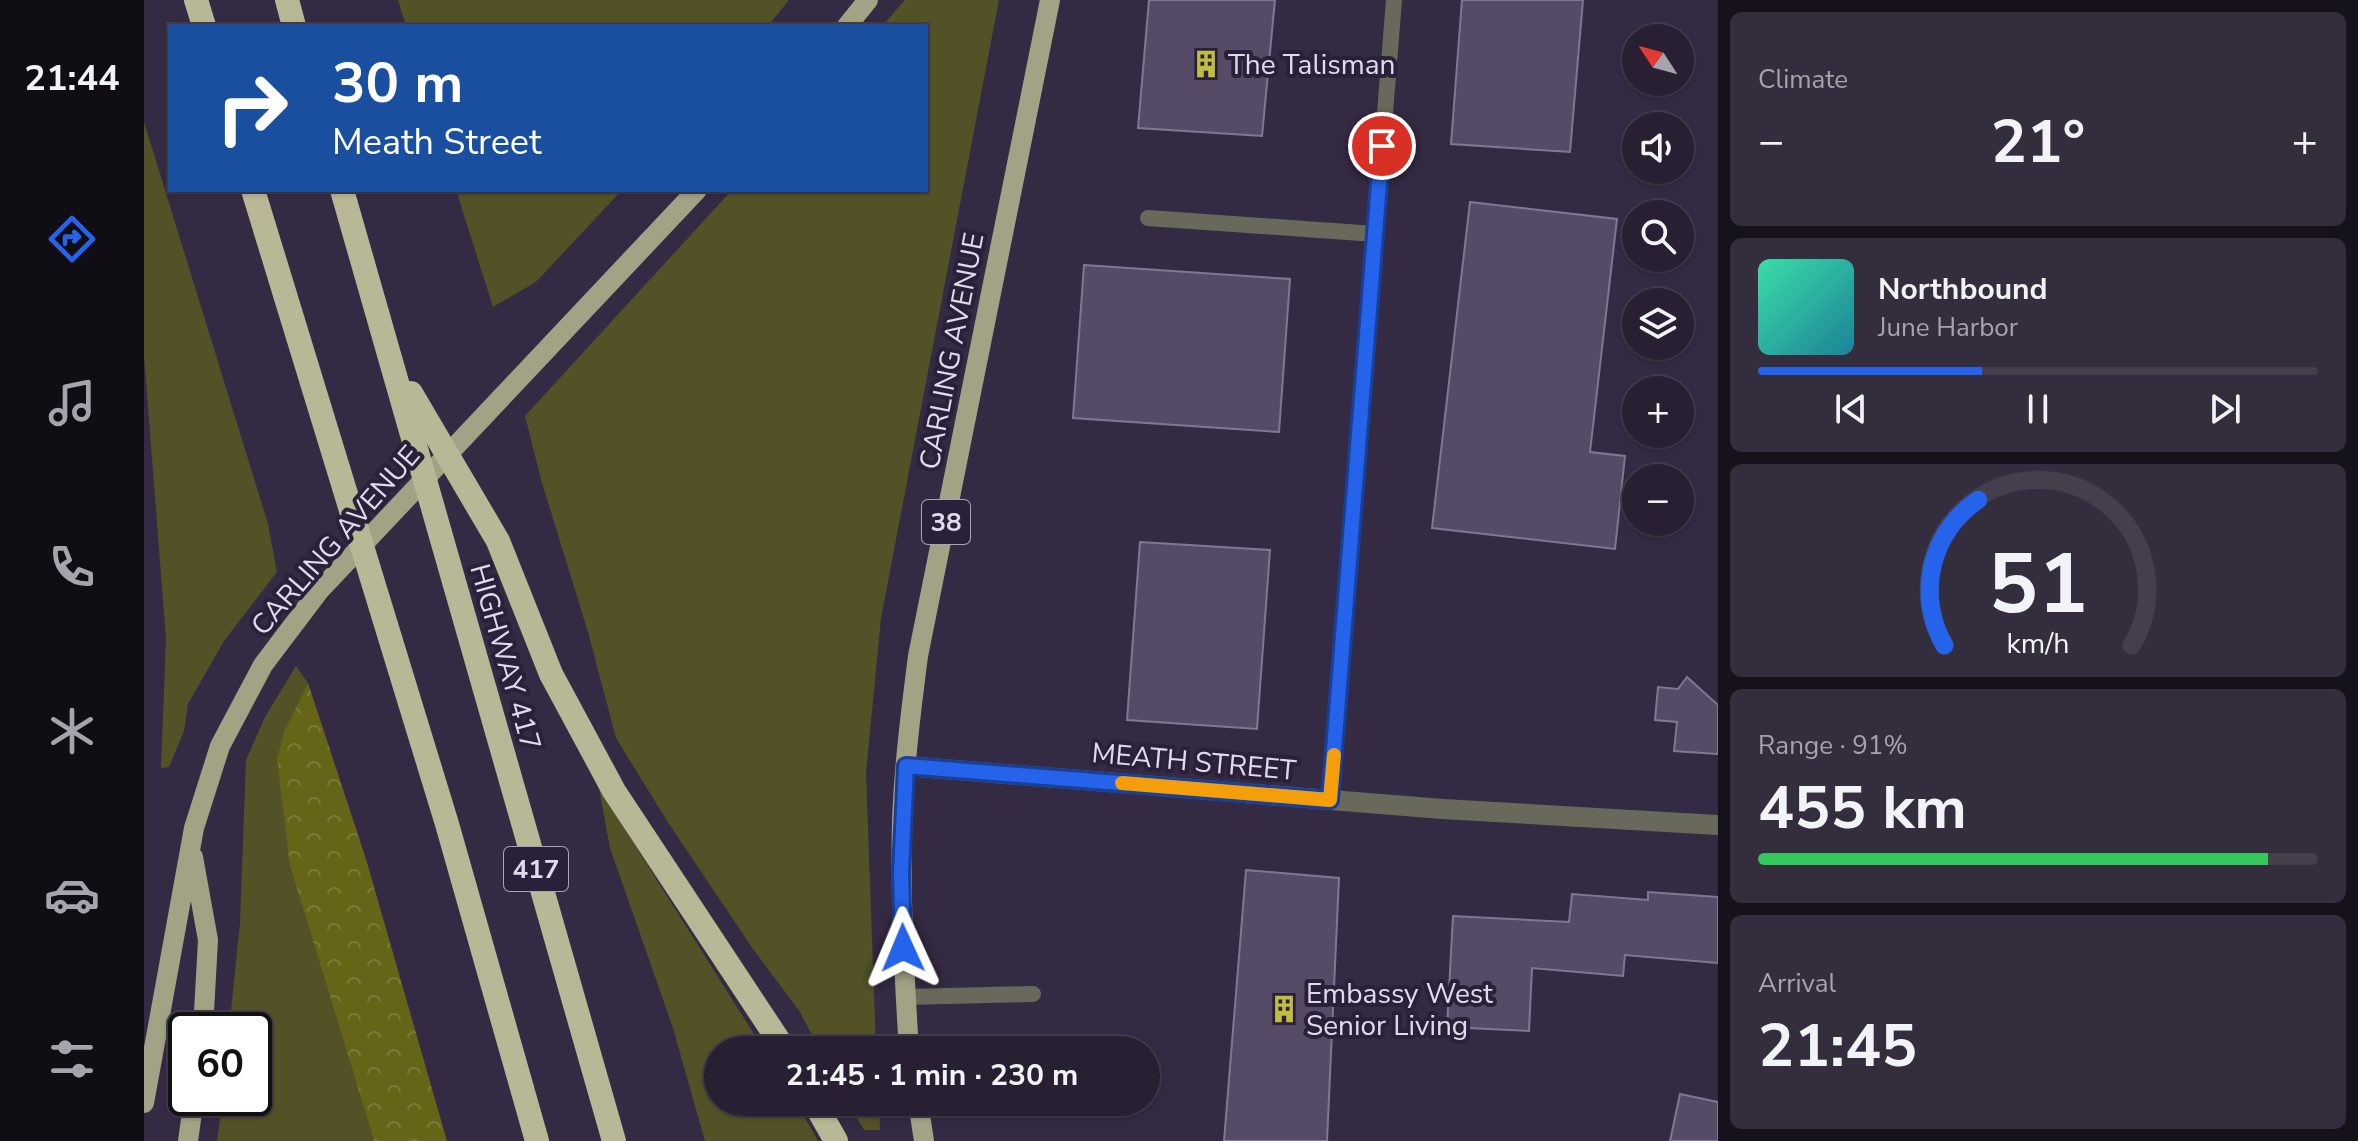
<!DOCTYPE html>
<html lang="en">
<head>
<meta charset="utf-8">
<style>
  :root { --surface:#282032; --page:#342d3e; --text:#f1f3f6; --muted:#a5a3ac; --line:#443e4d; --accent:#2563eb }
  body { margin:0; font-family:"Nunito Sans",sans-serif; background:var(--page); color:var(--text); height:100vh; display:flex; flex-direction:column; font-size:30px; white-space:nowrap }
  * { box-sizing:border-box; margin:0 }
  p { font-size:26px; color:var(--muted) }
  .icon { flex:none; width:44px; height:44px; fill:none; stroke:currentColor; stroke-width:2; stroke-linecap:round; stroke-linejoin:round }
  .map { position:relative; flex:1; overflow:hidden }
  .drawer { display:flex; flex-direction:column; gap:12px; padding:12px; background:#16121c; width:640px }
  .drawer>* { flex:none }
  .guide { position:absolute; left:24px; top:24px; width:760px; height:168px; border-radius:0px; box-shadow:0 2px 6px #0004,0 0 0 2px var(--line); background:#1a4fa0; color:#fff; overflow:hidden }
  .needle { width:52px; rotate:306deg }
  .tools { position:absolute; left:1478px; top:24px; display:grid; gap:16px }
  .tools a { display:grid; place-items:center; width:72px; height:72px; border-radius:50%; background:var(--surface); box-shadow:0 2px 6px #0004,0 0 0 2px var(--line); font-size:40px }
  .speed { position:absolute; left:24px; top:1012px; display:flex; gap:16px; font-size:40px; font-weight:700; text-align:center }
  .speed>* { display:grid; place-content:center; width:104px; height:104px; border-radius:50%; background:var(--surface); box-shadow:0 2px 6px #0004,0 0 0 2px var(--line); line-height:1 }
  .speed .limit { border:4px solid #111; border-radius:12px; background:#fff; color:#111 }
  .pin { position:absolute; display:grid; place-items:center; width:68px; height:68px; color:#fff; margin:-34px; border:4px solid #fff; border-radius:50%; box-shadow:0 2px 8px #0007 }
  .me { position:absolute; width:88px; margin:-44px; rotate:359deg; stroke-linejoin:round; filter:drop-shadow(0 0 6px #0008) }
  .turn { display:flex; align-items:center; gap:28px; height:168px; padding:0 32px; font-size:36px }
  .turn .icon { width:104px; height:104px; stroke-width:2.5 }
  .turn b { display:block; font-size:56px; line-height:68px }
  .big { font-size:60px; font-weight:700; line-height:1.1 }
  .drawer .card { flex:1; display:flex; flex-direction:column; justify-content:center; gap:12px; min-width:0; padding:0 28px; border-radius:12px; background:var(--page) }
  .drawer .dial { align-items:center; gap:0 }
  .dial svg { height:208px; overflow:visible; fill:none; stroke:var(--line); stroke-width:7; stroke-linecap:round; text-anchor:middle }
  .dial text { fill:var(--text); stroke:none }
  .song { display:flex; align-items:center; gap:24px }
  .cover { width:96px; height:96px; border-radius:12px; background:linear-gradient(135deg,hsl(160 70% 55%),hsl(190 70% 35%)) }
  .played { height:8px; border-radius:4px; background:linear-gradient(90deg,var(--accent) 40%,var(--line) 40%) }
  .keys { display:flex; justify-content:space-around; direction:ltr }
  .heat { display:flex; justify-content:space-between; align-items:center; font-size:44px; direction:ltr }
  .charge { height:12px; border-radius:6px; background:linear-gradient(90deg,#34c759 91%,var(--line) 0) }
  .trip { position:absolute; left:560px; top:1036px; width:456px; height:80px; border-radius:40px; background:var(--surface); box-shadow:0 2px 6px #0004,0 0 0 2px var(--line); font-weight:700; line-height:80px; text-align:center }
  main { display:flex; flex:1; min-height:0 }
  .tab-bar { display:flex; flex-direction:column; width:144px; justify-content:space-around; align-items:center; background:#100d14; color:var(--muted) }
  .tab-bar .icon { width:56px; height:56px }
  .tab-bar .active { color:var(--accent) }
  .tab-bar b { font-size:36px; color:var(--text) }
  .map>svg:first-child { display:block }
  .green { fill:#535227 }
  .forest { fill:url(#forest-crowns) }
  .building { fill:#564b66; stroke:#837694; stroke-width:2 }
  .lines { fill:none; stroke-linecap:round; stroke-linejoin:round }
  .lane { stroke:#69695b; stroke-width:16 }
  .street { stroke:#69695b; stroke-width:20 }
  .primary { stroke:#a2a285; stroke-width:20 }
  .highway { stroke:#b8b896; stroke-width:24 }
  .route-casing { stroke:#184099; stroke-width:20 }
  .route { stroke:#2563eb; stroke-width:14 }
  .slow { stroke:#f59e0b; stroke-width:14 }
  .labels { text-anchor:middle; stroke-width:8; stroke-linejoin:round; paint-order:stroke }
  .shield { fill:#2b2039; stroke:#aaa2b6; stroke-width:2 }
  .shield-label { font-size:26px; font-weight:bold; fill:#e1daeb }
  .poi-label { font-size:28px; fill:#e1daeb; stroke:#2b2039; text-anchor:start }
  .street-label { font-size:28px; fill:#e1daeb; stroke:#2b2039 }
</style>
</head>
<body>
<main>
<nav class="tab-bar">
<b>21:44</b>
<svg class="icon active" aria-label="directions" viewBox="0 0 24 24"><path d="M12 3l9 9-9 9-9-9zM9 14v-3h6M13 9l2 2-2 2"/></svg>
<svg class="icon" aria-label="music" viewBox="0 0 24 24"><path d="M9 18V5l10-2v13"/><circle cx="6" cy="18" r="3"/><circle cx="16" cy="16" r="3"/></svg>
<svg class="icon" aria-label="phone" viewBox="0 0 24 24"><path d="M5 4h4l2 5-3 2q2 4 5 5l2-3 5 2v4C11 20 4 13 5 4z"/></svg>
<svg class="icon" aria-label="climate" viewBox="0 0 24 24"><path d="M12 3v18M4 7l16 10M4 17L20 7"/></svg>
<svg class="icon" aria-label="car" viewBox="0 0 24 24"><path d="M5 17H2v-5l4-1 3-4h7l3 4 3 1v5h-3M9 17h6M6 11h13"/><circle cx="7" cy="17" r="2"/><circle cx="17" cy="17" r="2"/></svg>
<svg class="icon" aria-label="filters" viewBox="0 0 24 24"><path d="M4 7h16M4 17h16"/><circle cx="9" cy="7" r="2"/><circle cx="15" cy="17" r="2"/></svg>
</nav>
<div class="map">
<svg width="1574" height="1141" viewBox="0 0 1574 1141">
  <defs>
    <pattern id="forest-crowns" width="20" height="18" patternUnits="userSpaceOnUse" patternTransform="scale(2)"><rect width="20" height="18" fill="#666416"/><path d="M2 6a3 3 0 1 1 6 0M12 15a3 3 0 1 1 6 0" fill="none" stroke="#7c7a38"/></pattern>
  </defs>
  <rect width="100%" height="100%" fill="#352a43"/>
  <g class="green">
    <polygon points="254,0 645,0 624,26 262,26"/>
    <polygon points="761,0 855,0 737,618 722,773 732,1050 676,1050 656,1012 609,949 525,824 472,738 444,632 398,483 381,416 588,190 782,190 782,26 738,26"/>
    <polygon points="0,122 124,524 133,572 80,641 44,704 40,731 25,767 17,768 22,639 0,355"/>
    <polygon points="312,190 478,190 392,282 349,307"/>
    <polygon points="152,666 164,683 141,729 146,866 230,1141 73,1141 79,1098 110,1098 110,1030 85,1030 96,923 102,760 121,717"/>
    <polygon points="455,788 620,1050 574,1050 574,1102 652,1102 674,1141 561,1141 529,1028 466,848"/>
    <polygon points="704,1102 735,1102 736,1130 720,1130"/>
  </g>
  <polygon class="forest" points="164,683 222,859 303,1141 230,1141 146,866 133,759 141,729"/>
  <g class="building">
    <polygon points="1005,0 1131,0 1118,136 994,128"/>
    <polygon points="1318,0 1439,0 1426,152 1307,144"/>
    <polygon points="1326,202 1473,219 1446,452 1481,456 1471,549 1288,528"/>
    <polygon points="940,265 1146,279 1135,432 929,418"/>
    <polygon points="996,542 1126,550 1113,729 983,720"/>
    <polygon points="1543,677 1574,705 1574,754 1530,751 1533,722 1511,720 1514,687 1534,689"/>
    <polygon points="1102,870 1195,878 1183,1141 1080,1141"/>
    <polygon points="1504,892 1574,897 1574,963 1481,955 1479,976 1388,968 1385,1031 1303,1027 1309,916 1425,922 1428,894 1504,900"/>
    <polygon points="1536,1094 1574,1102 1574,1141 1526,1141"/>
  </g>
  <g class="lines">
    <g class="lane">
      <polyline points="1004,218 1231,234"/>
      <polyline points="1186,800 1250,0"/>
      <polyline points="761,997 889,994"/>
    </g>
    <polyline class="street" points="762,766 1299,809 1574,825"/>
    <g class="primary">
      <polyline points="703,26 724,0"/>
      <polyline points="49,857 64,940 59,1030"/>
      <path d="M765,1050c-5,-76 -9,-152 -7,-228 2,-56 9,-111 16,-166l132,-656"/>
      <polyline points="774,1102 780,1141"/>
      <polyline points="0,1103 50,828 76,746 119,665 175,591 553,190"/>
      <polyline points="44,1141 50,1098"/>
    </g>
    <g class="highway">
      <polyline points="52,0 60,26"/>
      <polyline points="143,0 150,26"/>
      <polyline points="109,190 303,824 393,1141"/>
      <polyline points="198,190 470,1141"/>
      <polyline points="267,393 354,541 407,674 470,791 641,1050"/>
      <polyline points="670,1102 692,1141"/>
    </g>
  </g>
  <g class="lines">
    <defs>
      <polyline id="route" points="759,948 757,872 762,766 1186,800 1238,146"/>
    </defs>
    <use href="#route" class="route-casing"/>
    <use href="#route" class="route"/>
    <polyline class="slow" points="978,783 1186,800 1190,755"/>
  </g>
  <defs>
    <symbol id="building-bare" viewBox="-9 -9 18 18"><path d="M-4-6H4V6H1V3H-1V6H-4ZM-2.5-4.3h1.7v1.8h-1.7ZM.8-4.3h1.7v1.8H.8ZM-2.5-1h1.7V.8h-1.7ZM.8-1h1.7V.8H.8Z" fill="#c0be40" stroke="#2b2039" stroke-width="2.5" paint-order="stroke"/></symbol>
  </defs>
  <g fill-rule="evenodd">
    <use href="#building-bare" x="1042" y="44" width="40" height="40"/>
    <use href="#building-bare" x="1120" y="989" width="40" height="40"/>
  </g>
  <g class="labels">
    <g class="shield">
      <rect x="778" y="500" width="48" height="44" rx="6"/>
      <rect x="360" y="847" width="64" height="44" rx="6"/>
    </g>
    <g class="shield-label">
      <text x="802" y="531">38</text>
      <text x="392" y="878">417</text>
    </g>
    <g class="poi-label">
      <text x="1084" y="74">The Talisman</text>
      <text x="1162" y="1003">Embassy West<tspan x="1162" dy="32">Senior Living</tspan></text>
    </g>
    <g class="street-label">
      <text transform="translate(807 351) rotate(-79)" y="10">CARLING AVENUE</text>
      <text transform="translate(191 540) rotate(-49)" y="10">CARLING AVENUE</text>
      <text transform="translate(362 657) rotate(74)" y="10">HIGHWAY 417</text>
      <text transform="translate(1050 761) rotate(5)" y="10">MEATH STREET</text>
    </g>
  </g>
</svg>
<div class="tools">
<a><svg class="needle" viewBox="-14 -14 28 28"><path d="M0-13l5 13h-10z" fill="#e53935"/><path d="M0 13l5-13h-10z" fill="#a5a3ac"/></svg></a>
<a><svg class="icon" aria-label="sound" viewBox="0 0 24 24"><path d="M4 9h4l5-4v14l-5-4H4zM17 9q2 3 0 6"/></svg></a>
<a><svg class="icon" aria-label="search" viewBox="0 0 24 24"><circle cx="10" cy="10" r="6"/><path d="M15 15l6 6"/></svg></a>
<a><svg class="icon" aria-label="layers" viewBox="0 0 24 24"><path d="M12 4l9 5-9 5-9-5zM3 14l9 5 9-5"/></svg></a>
<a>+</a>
<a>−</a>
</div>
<div class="speed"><div class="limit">60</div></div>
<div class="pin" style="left:1238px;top:146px;background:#d93025"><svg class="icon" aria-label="arrive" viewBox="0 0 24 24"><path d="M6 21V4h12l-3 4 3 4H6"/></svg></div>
<svg class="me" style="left:759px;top:948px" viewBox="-20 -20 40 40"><path d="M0-17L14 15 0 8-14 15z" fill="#2563eb" stroke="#fff" stroke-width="4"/></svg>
<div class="trip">21:45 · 1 min · 230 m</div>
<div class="guide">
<div class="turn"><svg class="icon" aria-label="right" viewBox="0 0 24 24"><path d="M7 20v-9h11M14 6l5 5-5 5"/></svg><div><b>30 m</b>Meath Street</div></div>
</div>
</div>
<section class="drawer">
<div class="card"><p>Climate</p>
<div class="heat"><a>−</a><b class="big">21°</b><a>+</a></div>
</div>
<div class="card">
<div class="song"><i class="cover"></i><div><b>Northbound</b><p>June Harbor</p></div></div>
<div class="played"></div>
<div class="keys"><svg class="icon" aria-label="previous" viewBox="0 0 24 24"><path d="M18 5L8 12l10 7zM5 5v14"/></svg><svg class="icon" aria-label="pause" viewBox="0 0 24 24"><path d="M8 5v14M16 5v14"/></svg><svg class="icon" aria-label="next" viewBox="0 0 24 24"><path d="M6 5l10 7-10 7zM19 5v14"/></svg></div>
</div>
<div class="card dial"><svg viewBox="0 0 100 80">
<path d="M14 69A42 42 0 1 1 86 69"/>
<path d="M14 69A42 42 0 0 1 27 13" stroke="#2563eb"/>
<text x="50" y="56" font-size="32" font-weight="700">51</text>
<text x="50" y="72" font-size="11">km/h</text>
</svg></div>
<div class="card"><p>Range · 91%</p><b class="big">455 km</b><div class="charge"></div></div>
<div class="card"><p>Arrival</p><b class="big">21:45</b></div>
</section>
</main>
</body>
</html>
